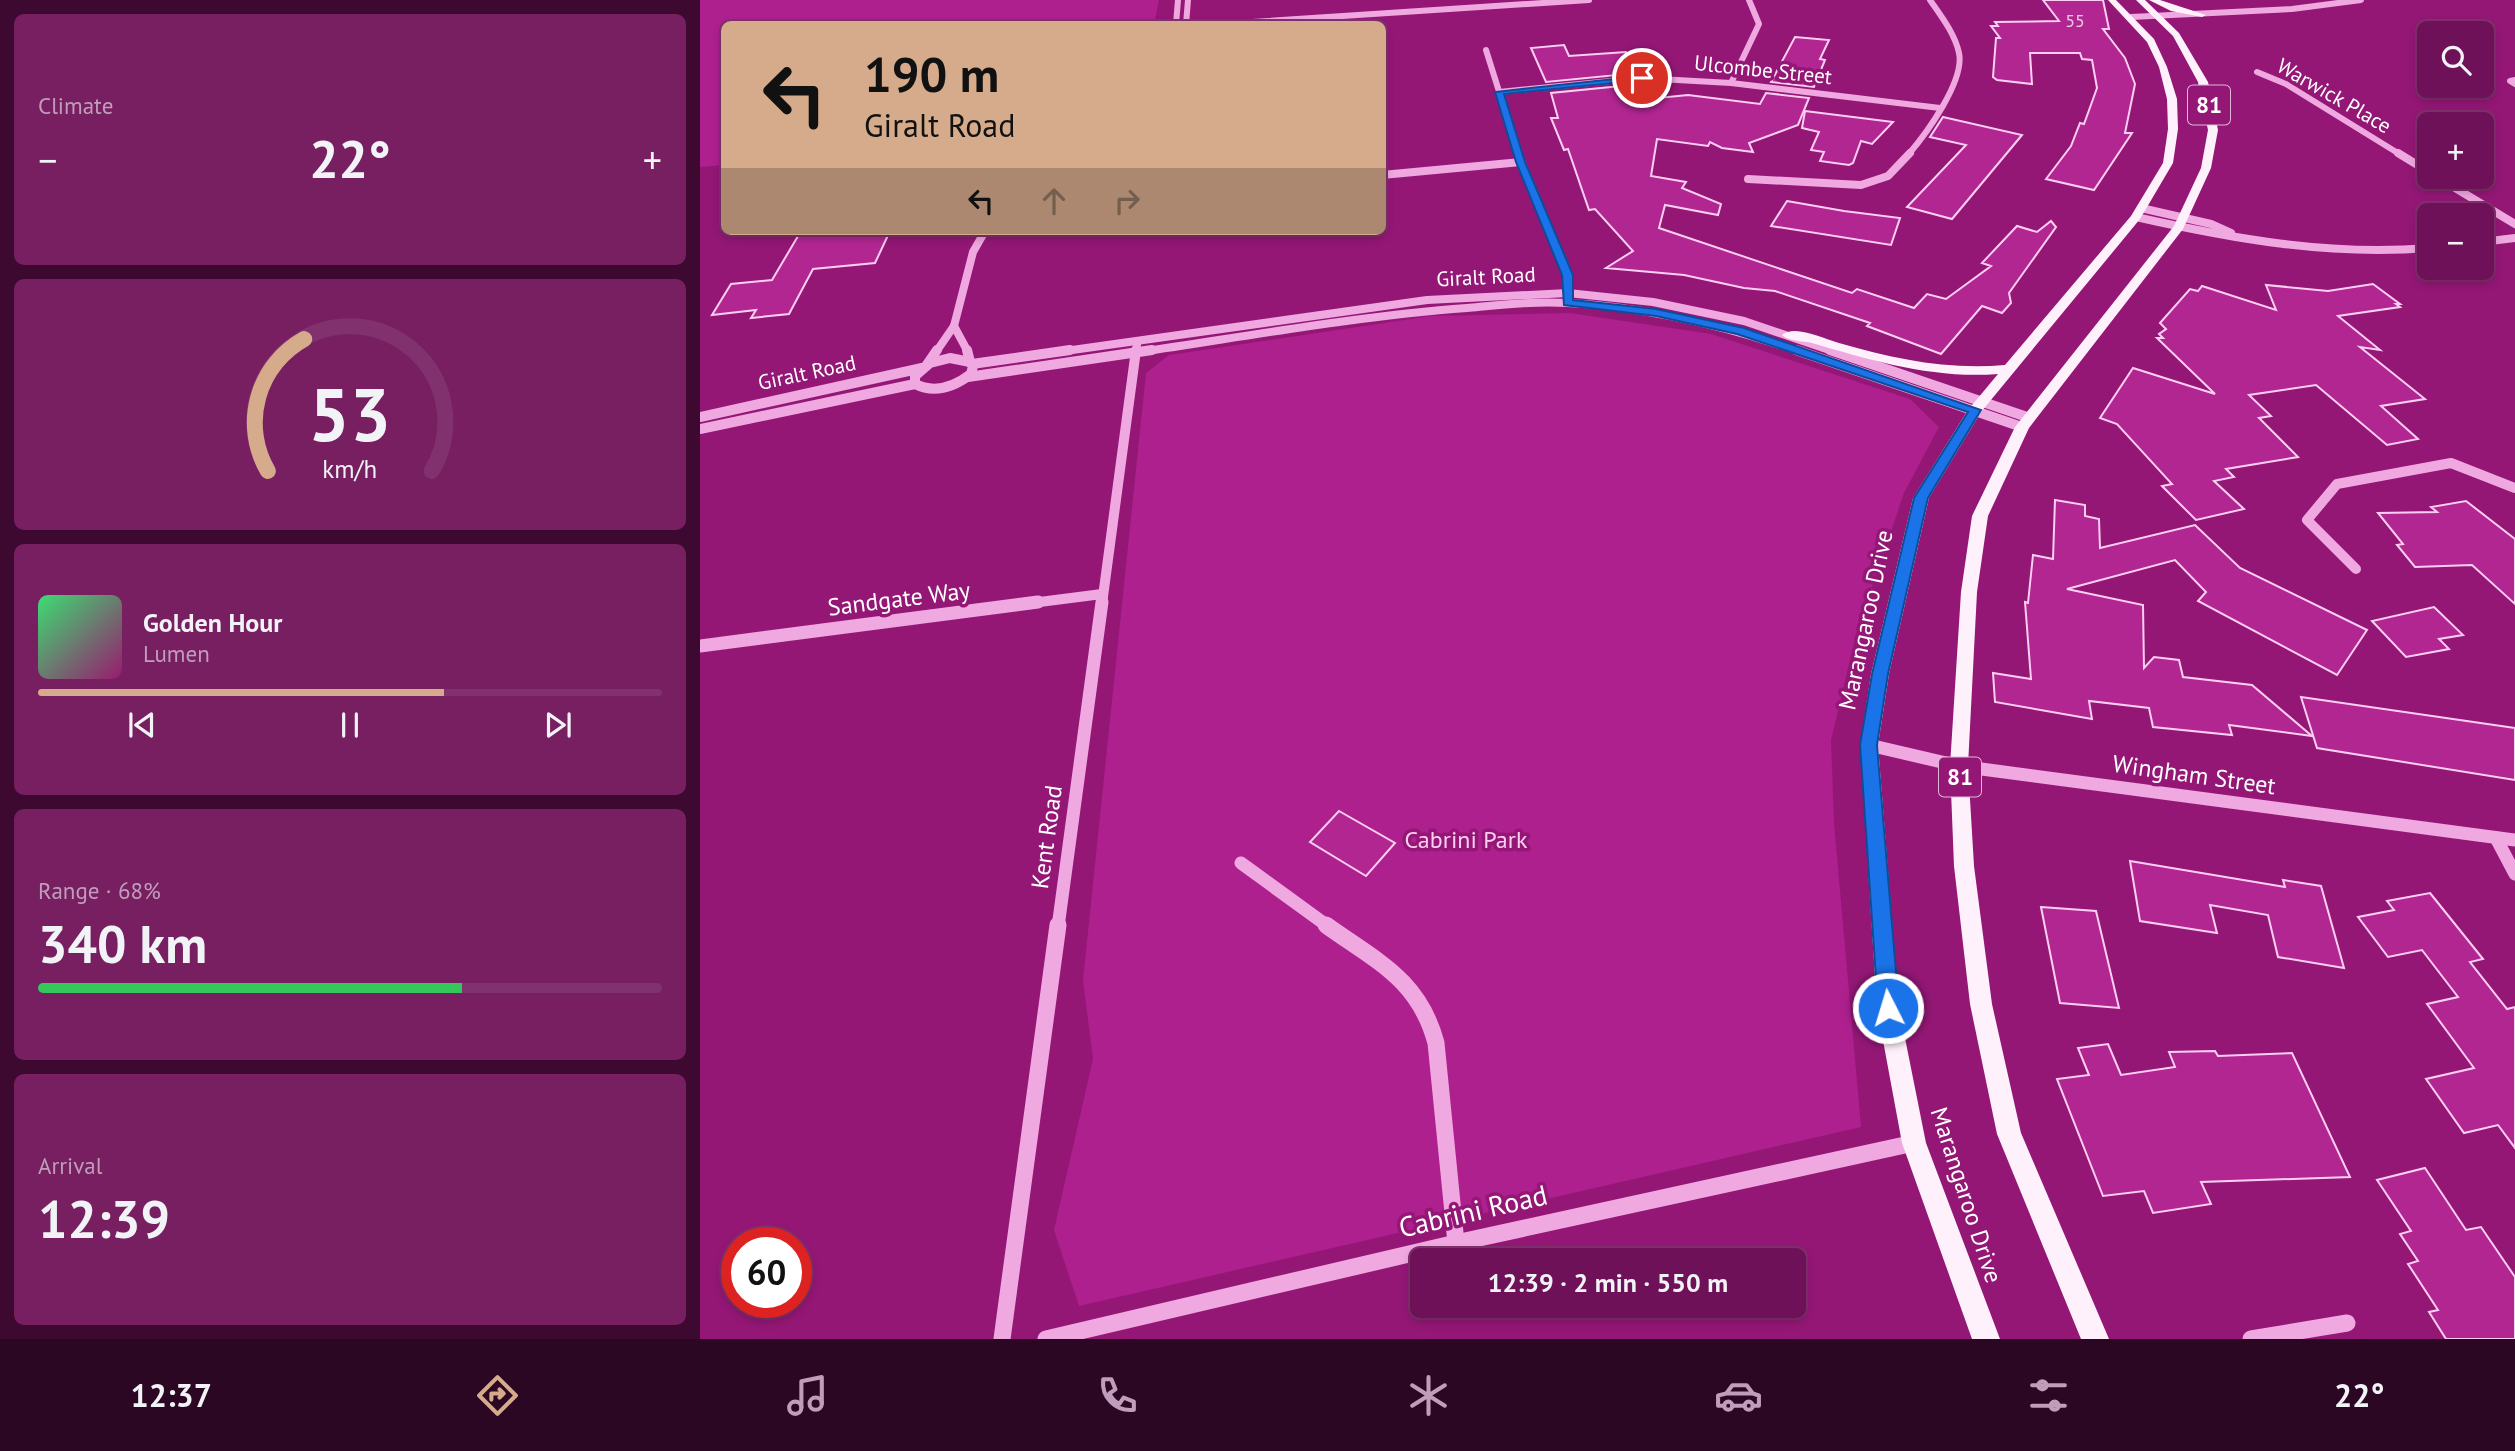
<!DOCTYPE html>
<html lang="en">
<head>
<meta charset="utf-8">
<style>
  :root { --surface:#6f1158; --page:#771f61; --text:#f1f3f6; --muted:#c09dba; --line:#81316e; --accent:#d6ab8b }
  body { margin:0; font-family:"PT Sans",sans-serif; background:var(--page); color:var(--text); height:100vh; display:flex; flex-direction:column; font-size:26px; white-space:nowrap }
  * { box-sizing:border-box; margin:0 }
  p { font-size:23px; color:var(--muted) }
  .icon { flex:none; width:38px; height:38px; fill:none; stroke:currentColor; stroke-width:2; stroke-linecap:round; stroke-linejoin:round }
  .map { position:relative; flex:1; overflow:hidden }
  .side { display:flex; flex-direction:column; gap:14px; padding:14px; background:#3d0930; width:700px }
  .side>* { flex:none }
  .hud { position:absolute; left:21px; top:21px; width:665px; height:214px; border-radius:10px; box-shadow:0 4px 10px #0003,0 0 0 2px var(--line); background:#d6ab8b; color:#111; overflow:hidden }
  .tools { position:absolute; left:1717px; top:21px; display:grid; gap:14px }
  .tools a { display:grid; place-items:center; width:77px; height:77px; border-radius:10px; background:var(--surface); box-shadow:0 4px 10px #0003,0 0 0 2px var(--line); font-size:35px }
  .speed { position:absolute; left:21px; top:1227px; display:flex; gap:14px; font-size:35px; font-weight:700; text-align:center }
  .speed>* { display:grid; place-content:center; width:91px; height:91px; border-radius:50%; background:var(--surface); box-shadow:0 4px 10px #0003,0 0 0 2px var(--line); line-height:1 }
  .speed .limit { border:10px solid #d22; background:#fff; color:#111 }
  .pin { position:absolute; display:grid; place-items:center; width:60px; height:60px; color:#fff; margin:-30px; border:4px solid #fff; border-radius:50%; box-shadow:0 2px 7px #0007 }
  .me { position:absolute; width:77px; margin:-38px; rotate:355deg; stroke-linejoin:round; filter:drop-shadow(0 0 5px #0008) }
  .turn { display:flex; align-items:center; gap:24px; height:147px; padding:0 28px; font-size:32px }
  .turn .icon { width:91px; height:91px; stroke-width:2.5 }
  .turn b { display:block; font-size:49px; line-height:60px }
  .lanes { display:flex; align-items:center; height:66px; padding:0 28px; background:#0003; justify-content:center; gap:35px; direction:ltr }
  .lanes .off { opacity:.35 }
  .big { font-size:52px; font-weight:800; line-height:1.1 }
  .side .tile { flex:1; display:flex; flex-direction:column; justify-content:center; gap:10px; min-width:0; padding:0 24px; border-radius:10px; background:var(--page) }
  .side .dial { align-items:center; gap:0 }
  .dial svg { height:182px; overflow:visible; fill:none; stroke:var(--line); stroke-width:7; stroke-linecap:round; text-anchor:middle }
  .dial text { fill:var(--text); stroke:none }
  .song { display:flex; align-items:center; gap:21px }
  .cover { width:84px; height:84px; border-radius:10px; background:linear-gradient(135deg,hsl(140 70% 55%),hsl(320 70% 35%)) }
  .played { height:7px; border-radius:4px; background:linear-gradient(90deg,var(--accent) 65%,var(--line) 65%) }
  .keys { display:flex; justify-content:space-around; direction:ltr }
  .heat { display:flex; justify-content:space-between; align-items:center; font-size:38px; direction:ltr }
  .charge { height:10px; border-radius:5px; background:linear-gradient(90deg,#34c759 68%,var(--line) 0) }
  .trip { position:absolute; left:710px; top:1248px; width:396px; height:70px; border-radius:10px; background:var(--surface); box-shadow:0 4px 10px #0003,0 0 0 2px var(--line); font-weight:800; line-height:70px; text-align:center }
  .tabs { display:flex; height:112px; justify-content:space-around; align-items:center; background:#2c0723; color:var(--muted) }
  .tabs .icon { width:49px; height:49px }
  .tabs .active { color:var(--accent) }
  .tabs b { font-size:32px; color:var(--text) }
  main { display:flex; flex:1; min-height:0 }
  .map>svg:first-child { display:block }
  .green { fill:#ad208e }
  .building { fill:#b22692; stroke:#fccff2; stroke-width:2 }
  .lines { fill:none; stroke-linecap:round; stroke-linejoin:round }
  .minor-far4 { stroke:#f0a8e0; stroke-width:6 }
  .minor-far3 { stroke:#f0a8e0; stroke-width:8 }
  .minor-far2 { stroke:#f0a8e0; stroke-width:10 }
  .minor-far1 { stroke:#f0a8e0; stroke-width:13 }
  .minor { stroke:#f0a8e0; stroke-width:17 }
  .major { fill:#fff1fb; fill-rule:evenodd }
  .route { fill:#1a73e8; stroke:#114b97; stroke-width:2 }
  .labels { text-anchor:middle; stroke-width:7; stroke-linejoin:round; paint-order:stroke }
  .far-number-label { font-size:18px; fill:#ecc9e4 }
  .far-street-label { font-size:21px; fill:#fff; stroke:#941776 }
  .shield { fill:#941776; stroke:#dfb9d6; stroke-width:2 }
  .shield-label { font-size:23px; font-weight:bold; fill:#fff }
  .street-label { font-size:24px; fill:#fff; stroke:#941776 }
  .park-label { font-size:24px; fill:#fccff2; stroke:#941776 }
  .near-street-label { font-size:28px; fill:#fff; stroke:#941776 }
</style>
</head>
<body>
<main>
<section class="side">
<div class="tile"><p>Climate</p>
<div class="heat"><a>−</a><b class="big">22°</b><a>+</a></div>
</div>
<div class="tile dial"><svg viewBox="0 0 100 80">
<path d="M14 69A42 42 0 1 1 86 69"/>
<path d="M14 69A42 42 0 0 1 30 11" stroke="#d6ab8b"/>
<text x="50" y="56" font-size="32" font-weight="700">53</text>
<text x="50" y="72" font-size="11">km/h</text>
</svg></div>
<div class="tile">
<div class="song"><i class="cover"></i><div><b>Golden Hour</b><p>Lumen</p></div></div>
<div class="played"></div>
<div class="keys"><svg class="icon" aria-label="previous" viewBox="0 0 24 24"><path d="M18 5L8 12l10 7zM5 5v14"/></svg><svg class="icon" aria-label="pause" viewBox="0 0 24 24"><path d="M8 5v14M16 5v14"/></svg><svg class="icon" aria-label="next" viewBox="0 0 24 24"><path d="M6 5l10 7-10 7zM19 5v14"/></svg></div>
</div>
<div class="tile"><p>Range · 68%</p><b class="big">340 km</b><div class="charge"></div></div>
<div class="tile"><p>Arrival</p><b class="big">12:39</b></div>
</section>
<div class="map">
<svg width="1815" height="1339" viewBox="0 0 1815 1339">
  <rect width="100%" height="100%" fill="#941776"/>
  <g class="green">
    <polygon points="0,0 459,0 454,24 24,24 24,165 0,167"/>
    <polygon points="870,313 1011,334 1210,399 1239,427 1204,493 1157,631 1131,740 1134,823 1161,1127 379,1306 354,1230 393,1059 383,980 446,373 469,355 731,316"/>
  </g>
  <g class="building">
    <polygon points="1343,0 1403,0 1409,29 1403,29 1425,58 1435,84 1425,133 1432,133 1394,190 1346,179 1371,146 1380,123 1384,124 1397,88 1392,60 1382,59 1380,53 1330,53 1332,84 1297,80 1293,77 1296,38 1300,38 1291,26 1298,26 1295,22 1359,21"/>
    <polygon points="1095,37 1129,40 1120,59 1125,60 1114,87 1071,82"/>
    <polygon points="864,45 869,56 926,52 938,73 846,82 831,48"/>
    <polygon points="941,84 951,96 958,98 988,95 1060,104 1066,93 1109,98 1098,125 1049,143 1053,152 1022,148 1010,142 1008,146 957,139 951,176 986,182 982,188 1021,204 1018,215 965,205 959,228 1152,293 1157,289 1214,308 1227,294 1246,299 1291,266 1282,263 1317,226 1337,232 1351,221 1356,227 1309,293 1311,303 1302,313 1282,306 1241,354 1167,326 1170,323 1075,291 1044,288 984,275 906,268 933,251 895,209 889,210 868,149 864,150 851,118 858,118 851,93"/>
    <polygon points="1105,111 1193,122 1172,144 1161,141 1153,163 1149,165 1120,161 1124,152 1111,150 1119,132 1102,128"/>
    <polygon points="1243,117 1322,135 1252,219 1207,207 1266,145 1230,137"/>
    <polygon points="1087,201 1144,211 1200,218 1191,245 1071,226"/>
    <polygon points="101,231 190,231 175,263 113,269 89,314 51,318 56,310 12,315 31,284 72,280"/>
    <polygon points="1673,284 1700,304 1696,304 1700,307 1638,316 1680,350 1660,347 1725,399 1681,406 1718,439 1687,445 1616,385 1549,395 1571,416 1559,418 1598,457 1526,469 1534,477 1514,481 1544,509 1496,520 1462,486 1472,484 1417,424 1400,418 1433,368 1515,394 1457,338 1463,338 1459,334 1466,329 1460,323 1490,289 1498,291 1502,286 1576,310 1566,285 1628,291"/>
    <polygon points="1355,500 1385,505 1385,516 1399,519 1400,548 1495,525 1540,568 1667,630 1637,675 1498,601 1506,592 1475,560 1367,589 1443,605 1444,668 1454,657 1479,660 1483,677 1552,685 1612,736 1529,725 1532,735 1453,727 1449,708 1389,701 1392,719 1295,702 1293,673 1331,679 1325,602 1328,603 1333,555 1353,559"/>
    <polygon points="1766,501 1815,539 1815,604 1772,565 1715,567 1697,545 1703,544 1678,513 1737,512 1731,507"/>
    <polygon points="1734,607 1763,635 1739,639 1749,649 1706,657 1672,621"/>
    <polygon points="1601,697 1815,728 1815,780 1617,748"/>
    <polygon points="639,811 695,843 666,876 610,842"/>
    <polygon points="1430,861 1585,887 1583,880 1621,886 1644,968 1578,957 1568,915 1510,905 1517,933 1440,921"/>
    <polygon points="1730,893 1783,959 1770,962 1807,1009 1815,1007 1815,1148 1798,1125 1764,1133 1726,1079 1774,1068 1727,1004 1758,997 1722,950 1688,957 1658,917 1694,910 1687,901"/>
    <polygon points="1341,907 1396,911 1419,1008 1360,1003"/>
    <polygon points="1408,1044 1421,1075 1475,1067 1469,1052 1515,1051 1518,1056 1592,1053 1650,1177 1501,1182 1511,1204 1453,1213 1444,1191 1403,1196 1357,1079 1389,1075 1378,1048"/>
    <polygon points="1725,1168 1766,1230 1781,1227 1815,1277 1815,1339 1746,1339 1729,1312 1738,1310 1708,1264 1718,1261 1700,1234 1711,1231 1677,1180"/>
  </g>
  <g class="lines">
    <g class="minor-far4">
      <polyline points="1431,17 1592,9 1661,0"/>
      <polyline points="476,24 478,0"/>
      <polyline points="486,24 488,0"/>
      <polyline points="521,24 889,0"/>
      <polyline points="786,50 819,155"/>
      <polyline points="1557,72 1586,84 1701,155"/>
      <polyline points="1815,80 1810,81 1815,84"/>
      <polyline points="1031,83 1059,24 1049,0"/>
      <polyline points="799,92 941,78 1031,83 1240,108"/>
      <path d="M1208,155c18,-21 57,-74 51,-102 -4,-19 -18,-37 -29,-53"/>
    </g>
    <g class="minor-far3">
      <polyline points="818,153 867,276 868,301"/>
      <polyline points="1698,153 1729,172"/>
      <polyline points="682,175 821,162"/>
      <polyline points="1737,177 1815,224"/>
      <polyline points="1048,179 1161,185 1188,176 1210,153"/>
      <polyline points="1441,208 1511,224 1531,233"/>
      <path d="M1436,217c98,22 193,39 293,31"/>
      <polyline points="1782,242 1815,238"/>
      <polyline points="254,326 268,352"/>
      <polyline points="236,352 254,326 273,252 285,231"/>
      <polyline points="358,352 727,300 868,293 953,302 1044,321 1135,352"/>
      <polyline points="436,352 437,345"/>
      <path d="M440,352c109,-16 218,-36 327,-44 33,-3 67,-7 101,-5 80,4 158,23 233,49"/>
    </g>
    <g class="minor-far2">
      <polyline points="267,350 270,362"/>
      <polyline points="1096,350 1322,427"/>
      <polyline points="1130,350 1330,418"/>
      <path d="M250,358l20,4 3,4 -2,8c-17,13 -36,20 -56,10v-8l15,-13z"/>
      <polyline points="272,364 370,350"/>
      <polyline points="226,366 237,350"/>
      <polyline points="268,377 452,350"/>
      <polyline points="0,417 222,368"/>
      <polyline points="0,429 215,384"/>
      <polyline points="1656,569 1607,520 1637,484 1751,463 1815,488"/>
      <polyline points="324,604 402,594"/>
      <polyline points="402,604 436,350"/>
    </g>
    <g class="minor-far1">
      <polyline points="0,646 338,602"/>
      <polyline points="1169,745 1259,766 1815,840"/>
      <polyline points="1796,838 1815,874"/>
      <polyline points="541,863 629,927"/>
      <polyline points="358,927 402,602"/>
    </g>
    <g class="minor">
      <path d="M626,925c50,36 93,54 110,118l20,200"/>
      <polyline points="302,1339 358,925"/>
      <polyline points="346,1339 756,1243 1214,1143"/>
      <polyline points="1551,1339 1647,1323"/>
    </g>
    <g class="major">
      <path d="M1408,0h8l38,39 13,28 10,32 1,30 -5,34 -33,56 -159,193 -52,86 -40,176 -11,71 21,263 27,135 74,196h-28l-70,-196 -25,-135 -17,-263 11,-71 42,-176 55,-88 30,-36c-64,5 -125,-13 -186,-31 -9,-2 -24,-2 -30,-8 13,-11 41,4 57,8 55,16 108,27 166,22l126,-149 32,-53 5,-34 -1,-30 -8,-32 -12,-25z"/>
      <polygon points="1436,0 1445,0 1479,33 1508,82 1518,130 1511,168 1483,229 1329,428 1288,516 1277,592 1268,766 1274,866 1292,1004 1321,1133 1409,1339 1381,1339 1297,1134 1270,1004 1254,866 1250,766 1261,592 1272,516 1315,427 1474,226 1501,168 1508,130 1498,82 1473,36"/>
      <polygon points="1449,0 1460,0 1506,15 1502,17 1471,11"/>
    </g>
  </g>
  <polygon class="route" points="942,76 944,80 804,94 825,162 873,275 873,300 956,309 1044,328 1281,410 1228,498 1188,674 1177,745 1199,1008 1196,1015 1188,1018 1181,1015 1178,1008 1160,745 1172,674 1214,498 1268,412 1037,334 956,316 864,305 862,275 816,162 795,92"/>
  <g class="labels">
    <g class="far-number-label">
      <text x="1375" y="27">55</text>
    </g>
    <g class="far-street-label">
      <text transform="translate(1063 70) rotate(6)" y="7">Ulcombe Street</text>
      <text transform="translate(1634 96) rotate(30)" y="7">Warwick Place</text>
      <text transform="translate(786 277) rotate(-3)" y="7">Giralt Road</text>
      <text transform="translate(107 373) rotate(-12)" y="7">Giralt Road</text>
    </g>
    <g class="shield">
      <rect x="1488" y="85.5" width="42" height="39" rx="5"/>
      <rect x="1239" y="757.5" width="42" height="39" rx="5"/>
    </g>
    <g class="shield-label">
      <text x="1509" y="113">81</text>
      <text x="1260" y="785">81</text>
    </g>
    <g class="street-label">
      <text transform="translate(199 599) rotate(-7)" y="8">Sandgate Way</text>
      <text transform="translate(1166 620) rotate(-78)" y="8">Marangaroo Drive</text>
      <text transform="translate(1494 775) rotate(8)" y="8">Wingham Street</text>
      <text transform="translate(347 837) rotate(-82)" y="8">Kent Road</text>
      <text transform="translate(1266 1195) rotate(72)" y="8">Marangaroo Drive</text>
    </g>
    <g class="park-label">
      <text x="766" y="848">Cabrini Park</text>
    </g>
    <g class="near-street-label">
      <text transform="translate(773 1211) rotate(-13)" y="10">Cabrini Road</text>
    </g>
  </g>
</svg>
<div class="tools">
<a><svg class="icon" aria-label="search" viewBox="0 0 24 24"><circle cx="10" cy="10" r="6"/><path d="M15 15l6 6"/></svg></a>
<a>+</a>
<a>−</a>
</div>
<div class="speed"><div class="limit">60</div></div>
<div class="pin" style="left:942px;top:78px;background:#d93025"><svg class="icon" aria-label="arrive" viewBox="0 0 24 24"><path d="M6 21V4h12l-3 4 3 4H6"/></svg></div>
<svg class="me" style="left:1188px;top:1008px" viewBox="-20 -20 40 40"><circle r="17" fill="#1a73e8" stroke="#fff" stroke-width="3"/><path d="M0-11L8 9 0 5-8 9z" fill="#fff"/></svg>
<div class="trip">12:39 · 2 min · 550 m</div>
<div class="hud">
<div class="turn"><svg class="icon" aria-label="left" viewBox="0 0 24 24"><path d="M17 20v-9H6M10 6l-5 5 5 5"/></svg><div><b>190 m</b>Giralt Road</div></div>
<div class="lanes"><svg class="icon" aria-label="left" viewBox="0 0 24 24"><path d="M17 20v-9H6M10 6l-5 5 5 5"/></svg><svg class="icon off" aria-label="ahead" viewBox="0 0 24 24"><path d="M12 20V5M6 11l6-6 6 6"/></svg><svg class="icon off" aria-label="right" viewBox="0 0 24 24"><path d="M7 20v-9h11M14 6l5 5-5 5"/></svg></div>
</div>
</div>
</main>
<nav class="tabs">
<b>12:37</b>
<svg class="icon active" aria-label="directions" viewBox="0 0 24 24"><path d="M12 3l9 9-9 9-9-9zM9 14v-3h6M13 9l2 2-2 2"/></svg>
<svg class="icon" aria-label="music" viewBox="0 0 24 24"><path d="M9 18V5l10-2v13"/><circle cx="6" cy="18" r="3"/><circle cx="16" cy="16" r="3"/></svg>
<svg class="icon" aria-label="phone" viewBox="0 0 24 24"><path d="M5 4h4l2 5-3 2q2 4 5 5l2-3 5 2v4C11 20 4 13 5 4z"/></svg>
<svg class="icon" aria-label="climate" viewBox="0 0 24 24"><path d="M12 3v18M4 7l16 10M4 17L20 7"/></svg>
<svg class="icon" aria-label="car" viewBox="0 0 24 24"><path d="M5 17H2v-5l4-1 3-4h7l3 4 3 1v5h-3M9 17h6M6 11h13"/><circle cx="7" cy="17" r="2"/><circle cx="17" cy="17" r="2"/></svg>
<svg class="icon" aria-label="filters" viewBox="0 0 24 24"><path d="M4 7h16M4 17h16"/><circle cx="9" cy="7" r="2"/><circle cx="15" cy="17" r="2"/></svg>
<b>22°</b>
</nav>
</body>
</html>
